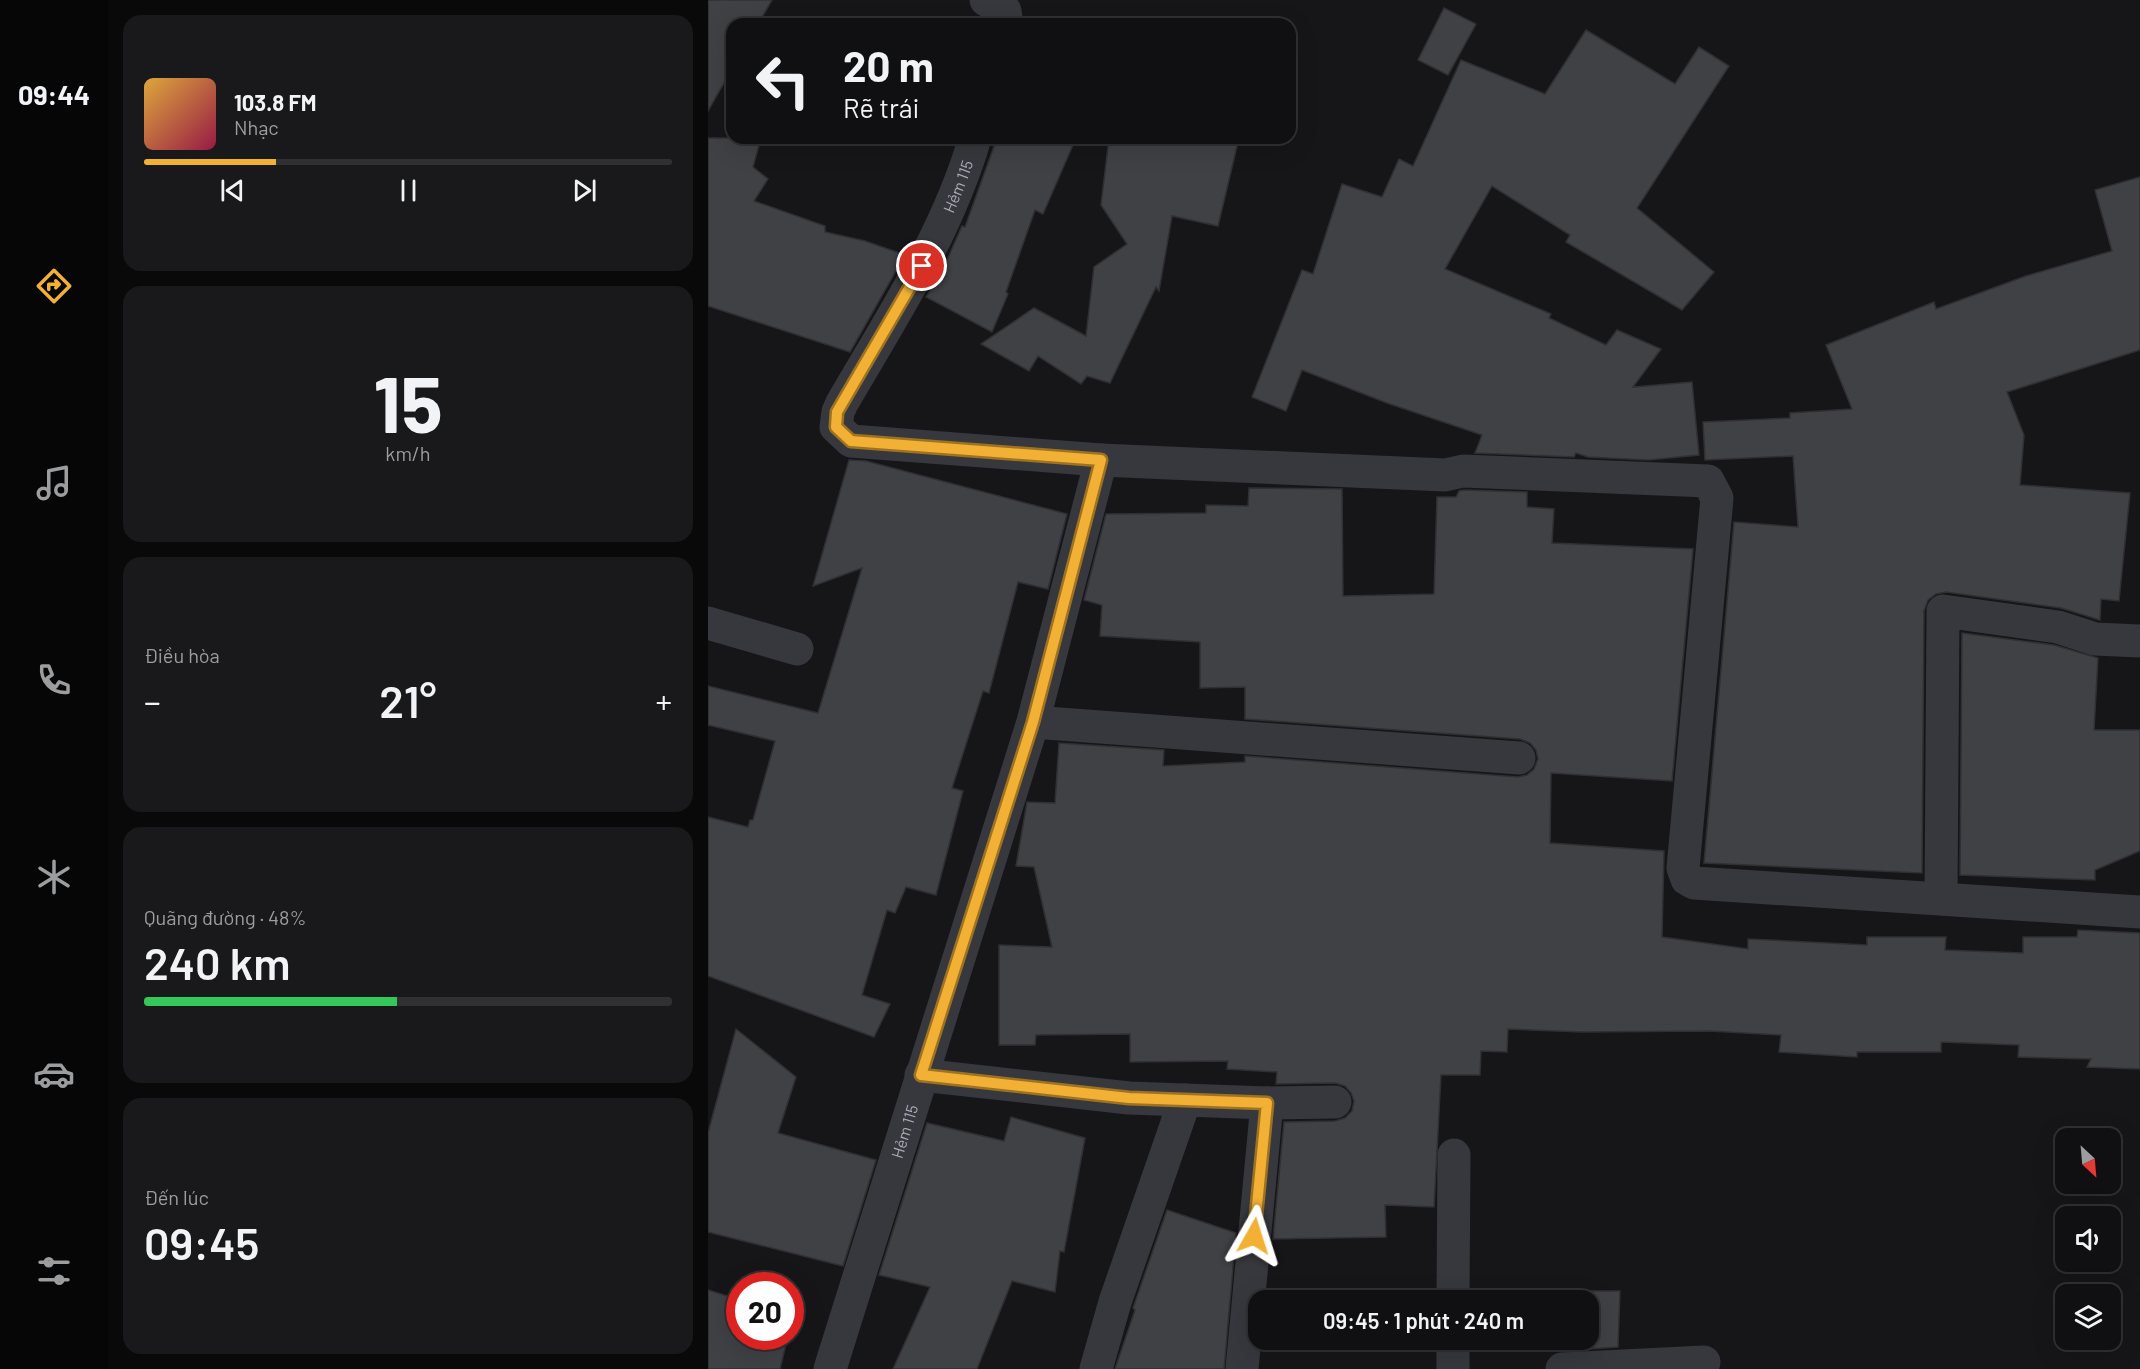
<!DOCTYPE html>
<html lang="vi">
<head>
<meta charset="utf-8">
<style>
  :root { --surface:#101012; --page:#19191b; --text:#f1f3f6; --muted:#9c9d9f; --line:#303032; --accent:#f2b134 }
  body { margin:0; font-family:Barlow,sans-serif; background:var(--page); color:var(--text); height:100vh; display:flex; flex-direction:column; font-size:22px; white-space:nowrap }
  * { box-sizing:border-box; margin:0 }
  p { font-size:20px; color:var(--muted) }
  .icon { flex:none; width:33px; height:33px; fill:none; stroke:currentColor; stroke-width:2; stroke-linecap:round; stroke-linejoin:round }
  .map { position:relative; flex:1; overflow:hidden }
  .panel { display:flex; flex-direction:column; gap:15px; padding:15px; background:#09090a; width:600px }
  .panel>* { flex:none }
  .banner { position:absolute; left:18px; top:18px; width:570px; height:126px; border-radius:18px; box-shadow:0 6px 24px #0002,0 0 0 2px var(--line); background:#101012; color:var(--text); overflow:hidden }
  .needle { width:39px; rotate:154deg }
  .controls { position:absolute; left:1347px; top:1128px; display:grid; gap:12px }
  .controls a { display:grid; place-items:center; width:66px; height:66px; border-radius:12px; background:var(--surface); box-shadow:0 6px 24px #0002,0 0 0 2px var(--line); font-size:30px }
  .speed { position:absolute; left:18px; top:1272px; display:flex; gap:12px; font-size:30px; font-weight:700; text-align:center }
  .speed>* { display:grid; place-content:center; width:78px; height:78px; border-radius:50%; background:var(--surface); box-shadow:0 6px 24px #0002,0 0 0 2px var(--line); line-height:1 }
  .speed .limit { border:9px solid #d22; background:#fff; color:#111 }
  .pin { position:absolute; display:grid; place-items:center; width:51px; height:51px; color:#fff; margin:-26px; border:3px solid #fff; border-radius:50%; box-shadow:0 2px 6px #0007 }
  .me { position:absolute; width:66px; margin:-33px; rotate:6deg; stroke-linejoin:round; filter:drop-shadow(0 0 4px #0008) }
  .turn { display:flex; align-items:center; gap:21px; height:126px; padding:0 18px; font-size:27px }
  .turn .icon { width:78px; height:78px; stroke-width:2.5 }
  .turn b { display:block; font-size:42px; line-height:51px }
  .big { font-size:45px; font-weight:600; line-height:1.1 }
  .panel .widget { flex:1; display:flex; flex-direction:column; justify-content:center; gap:9px; min-width:0; padding:0 21px; border-radius:18px; background:var(--page) }
  .panel .dial { align-items:center; gap:0 }
  .dial b { font-size:78px; line-height:1 }
  .song { display:flex; align-items:center; gap:18px }
  .cover { width:72px; height:72px; border-radius:9px; background:linear-gradient(135deg,hsl(40 70% 55%),hsl(340 70% 35%)) }
  .played { height:6px; border-radius:3px; background:linear-gradient(90deg,var(--accent) 25%,var(--line) 25%) }
  .keys { display:flex; justify-content:space-around; direction:ltr }
  .heat { display:flex; justify-content:space-between; align-items:center; font-size:33px; direction:ltr }
  .charge { height:9px; border-radius:4px; background:linear-gradient(90deg,#34c759 48%,var(--line) 0) }
  .trip { position:absolute; left:540px; top:1290px; width:351px; height:60px; border-radius:18px; background:var(--surface); box-shadow:0 6px 24px #0002,0 0 0 2px var(--line); font-weight:600; line-height:60px; text-align:center }
  main { display:flex; flex:1; min-height:0 }
  .tabs { display:flex; flex-direction:column; width:108px; justify-content:space-around; align-items:center; background:#060607; color:var(--muted) }
  .tabs .icon { width:42px; height:42px }
  .tabs .current { color:var(--accent) }
  .tabs b { font-size:27px; color:var(--text) }
  .map>svg:first-child { display:block }
  .building { fill:#404145; stroke:#303034; stroke-width:1.5 }
  .lines { fill:none; stroke-linecap:round; stroke-linejoin:round }
  .minor { stroke:#37383d; stroke-width:33 }
  .route-casing { stroke:#9d7322; stroke-width:15 }
  .route { stroke:#f2b134; stroke-width:10 }
  .labels { text-anchor:middle; stroke-width:6; stroke-linejoin:round; paint-order:stroke }
  .street-label { font-size:16px; fill:#a8adb8; stroke:#111113 }
</style>
</head>
<body>
<main>
<nav class="tabs">
<b>09:44</b>
<svg class="icon current" aria-label="directions" viewBox="0 0 24 24"><path d="M12 3l9 9-9 9-9-9zM9 14v-3h6M13 9l2 2-2 2"/></svg>
<svg class="icon" aria-label="music" viewBox="0 0 24 24"><path d="M9 18V5l10-2v13"/><circle cx="6" cy="18" r="3"/><circle cx="16" cy="16" r="3"/></svg>
<svg class="icon" aria-label="phone" viewBox="0 0 24 24"><path d="M5 4h4l2 5-3 2q2 4 5 5l2-3 5 2v4C11 20 4 13 5 4z"/></svg>
<svg class="icon" aria-label="climate" viewBox="0 0 24 24"><path d="M12 3v18M4 7l16 10M4 17L20 7"/></svg>
<svg class="icon" aria-label="car" viewBox="0 0 24 24"><path d="M5 17H2v-5l4-1 3-4h7l3 4 3 1v5h-3M9 17h6M6 11h13"/><circle cx="7" cy="17" r="2"/><circle cx="17" cy="17" r="2"/></svg>
<svg class="icon" aria-label="filters" viewBox="0 0 24 24"><path d="M4 7h16M4 17h16"/><circle cx="9" cy="7" r="2"/><circle cx="15" cy="17" r="2"/></svg>
</nav>
<section class="panel">
<div class="widget">
<div class="song"><i class="cover"></i><div><b>103.8 FM</b><p>Nhạc</p></div></div>
<div class="played"></div>
<div class="keys"><svg class="icon" aria-label="previous" viewBox="0 0 24 24"><path d="M18 5L8 12l10 7zM5 5v14"/></svg><svg class="icon" aria-label="pause" viewBox="0 0 24 24"><path d="M8 5v14M16 5v14"/></svg><svg class="icon" aria-label="next" viewBox="0 0 24 24"><path d="M6 5l10 7-10 7zM19 5v14"/></svg></div>
</div>
<div class="widget dial"><b>15</b><p>km/h</p></div>
<div class="widget"><p>Điều hòa</p>
<div class="heat"><a>−</a><b class="big">21°</b><a>+</a></div>
</div>
<div class="widget"><p>Quãng đường · 48%</p><b class="big">240 km</b><div class="charge"></div></div>
<div class="widget"><p>Đến lúc</p><b class="big">09:45</b></div>
</section>
<div class="map">
<svg width="1432" height="1369" viewBox="0 0 1432 1369">
  <rect width="100%" height="100%" fill="#161618"/>
  <g class="building">
    <polygon points="0,0 64,0 50,24 24,24 24,69 0,111"/>
    <polygon points="736,8 768,24 740,75 710,60"/>
    <polygon points="878,30 967,84 991,47 1021,66 929,208 1006,272 974,310 858,242 862,235 784,186 737,269 843,314 841,318 898,345 909,330 953,349 925,387 984,382 991,455 940,460 880,457 868,453 866,457 767,453 774,435 679,403 594,370 578,411 544,397 594,270 605,274 634,184 674,197 691,159 705,166 753,60 837,94"/>
    <polygon points="0,138 53,138 45,167 60,179 46,201 117,226 117,232 157,241 197,255 142,352 0,306"/>
    <polygon points="289,138 368,138 335,214 327,210 298,292 300,294 284,332 218,297 235,269 254,226 257,227"/>
    <polygon points="401,138 531,138 510,226 464,216 451,291 448,287 402,383 379,376 373,384 330,356 321,371 273,344 326,308 378,336 386,267 419,244 393,205"/>
    <polygon points="1432,177 1432,350 1299,392 1316,435 1312,485 1422,493 1411,601 1393,599 1392,620 1353,608 1238,592 1228,594 1220,600 1216,611 1214,873 996,863 1026,522 1090,527 1085,456 997,460 995,422 1082,418 1082,413 1144,409 1118,345 1226,302 1228,309 1318,276 1404,251 1387,190"/>
    <polygon points="141,460 158,461 359,514 340,589 310,582 281,693 275,691 244,788 255,791 228,895 198,887 187,913 179,910 154,995 182,1004 166,1037 0,976 0,817 40,827 42,820 45,820 67,741 0,725 0,686 110,713 154,568 105,586"/>
    <polygon points="541,488 634,489 635,596 726,594 729,497 748,497 751,491 757,490 819,492 819,507 846,509 844,543 985,549 964,781 843,773 842,843 956,851 954,937 1040,949 1040,939 1159,945 1159,937 1238,937 1237,950 1315,953 1315,937 1369,937 1370,930 1432,933 1432,1069 1379,1067 1383,1059 1310,1057 1311,1045 1233,1042 1233,1052 1149,1052 1149,1057 1071,1052 1073,1035 1001,1031 874,1032 800,1029 799,1052 773,1051 772,1075 733,1075 726,1207 677,1205 678,1237 565,1239 576,1122 627,1121 637,1118 644,1111 646,1101 643,1093 637,1086 627,1083 568,1084 569,1072 519,1069 520,1061 422,1062 422,1034 328,1035 327,1045 291,1045 291,945 344,947 326,867 308,866 319,802 347,803 351,743 456,750 455,766 537,762 537,756 810,777 819,775 826,769 830,759 828,750 822,743 812,739 537,719 537,687 492,688 492,642 392,636 394,605 376,600 398,514 498,513 498,505 540,506"/>
    <polygon points="1254,633 1346,645 1390,658 1386,730 1432,730 1432,851 1387,870 1387,880 1252,875"/>
    <polygon points="28,1029 88,1077 70,1133 168,1160 135,1266 0,1232 0,1133"/>
    <polygon points="303,1117 377,1138 356,1252 352,1251 347,1292 304,1281 269,1369 185,1369 222,1287 171,1275 219,1123 296,1141"/>
    <polygon points="459,1210 528,1233 516,1369 407,1369 427,1310 425,1308"/>
    <polygon points="0,1290 32,1300 32,1336 80,1336 72,1369 0,1369"/>
    <polygon points="876,1291 912,1291 910,1347 881,1349 880,1300 877,1300"/>
  </g>
  <g class="lines">
    <g class="minor">
      <polyline points="278,0 297,11 299,24"/>
      <polyline points="393,460 737,475 755,471 1000,481 1009,498 975,868 979,879 986,883 1432,912"/>
      <polyline points="0,623 89,649"/>
      <polyline points="325,722 811,758"/>
      <polyline points="1233,898 1235,611 1350,627 1387,639 1432,641"/>
      <polyline points="213,1075 421,1098 559,1103 627,1102"/>
      <polyline points="745,1300 746,1155"/>
      <path id="s1" d="M122,1369l203,-647 68,-262 -250,-19 -15,-14 2,-15 4,-9c50,-86 105,-169 133,-265"/>
      <polyline points="388,1369 407,1302 477,1100"/>
      <polyline points="534,1369 559,1103"/>
      <polyline points="745,1369 745,1340"/>
      <polyline points="854,1369 996,1362"/>
    </g>
  </g>
  <g class="lines">
    <defs>
      <polyline id="route" points="214,266 129,412 128,427 143,441 393,460 325,722 213,1075 421,1098 559,1103 546,1236"/>
    </defs>
    <use href="#route" class="route-casing"/>
    <use href="#route" class="route"/>
  </g>
  <g class="labels">
    <g class="street-label">
      <text dy="6" stroke="none"><textPath href="#s1" startOffset="1491">Hẻm 115</textPath></text>
      <text dy="6" stroke="none"><textPath href="#s1" startOffset="249">Hẻm 115</textPath></text>
    </g>
  </g>
</svg>
<div class="controls">
<a><svg class="needle" viewBox="-14 -14 28 28"><path d="M0-13l5 13h-10z" fill="#e53935"/><path d="M0 13l5-13h-10z" fill="#9c9d9f"/></svg></a>
<a><svg class="icon" aria-label="sound" viewBox="0 0 24 24"><path d="M4 9h4l5-4v14l-5-4H4zM17 9q2 3 0 6"/></svg></a>
<a><svg class="icon" aria-label="layers" viewBox="0 0 24 24"><path d="M12 4l9 5-9 5-9-5zM3 14l9 5 9-5"/></svg></a>
</div>
<div class="speed"><div class="limit">20</div></div>
<div class="pin" style="left:214px;top:266px;background:#d93025"><svg class="icon" aria-label="arrive" viewBox="0 0 24 24"><path d="M6 21V4h12l-3 4 3 4H6"/></svg></div>
<svg class="me" style="left:546px;top:1236px" viewBox="-20 -20 40 40"><path d="M0-17L14 15 0 8-14 15z" fill="#f2b134" stroke="#fff" stroke-width="4"/></svg>
<div class="trip">09:45 · 1 phút · 240 m</div>
<div class="banner">
<div class="turn"><svg class="icon" aria-label="left" viewBox="0 0 24 24"><path d="M17 20v-9H6M10 6l-5 5 5 5"/></svg><div><b>20 m</b>Rẽ trái</div></div>
</div>
</div>
</main>
</body>
</html>
